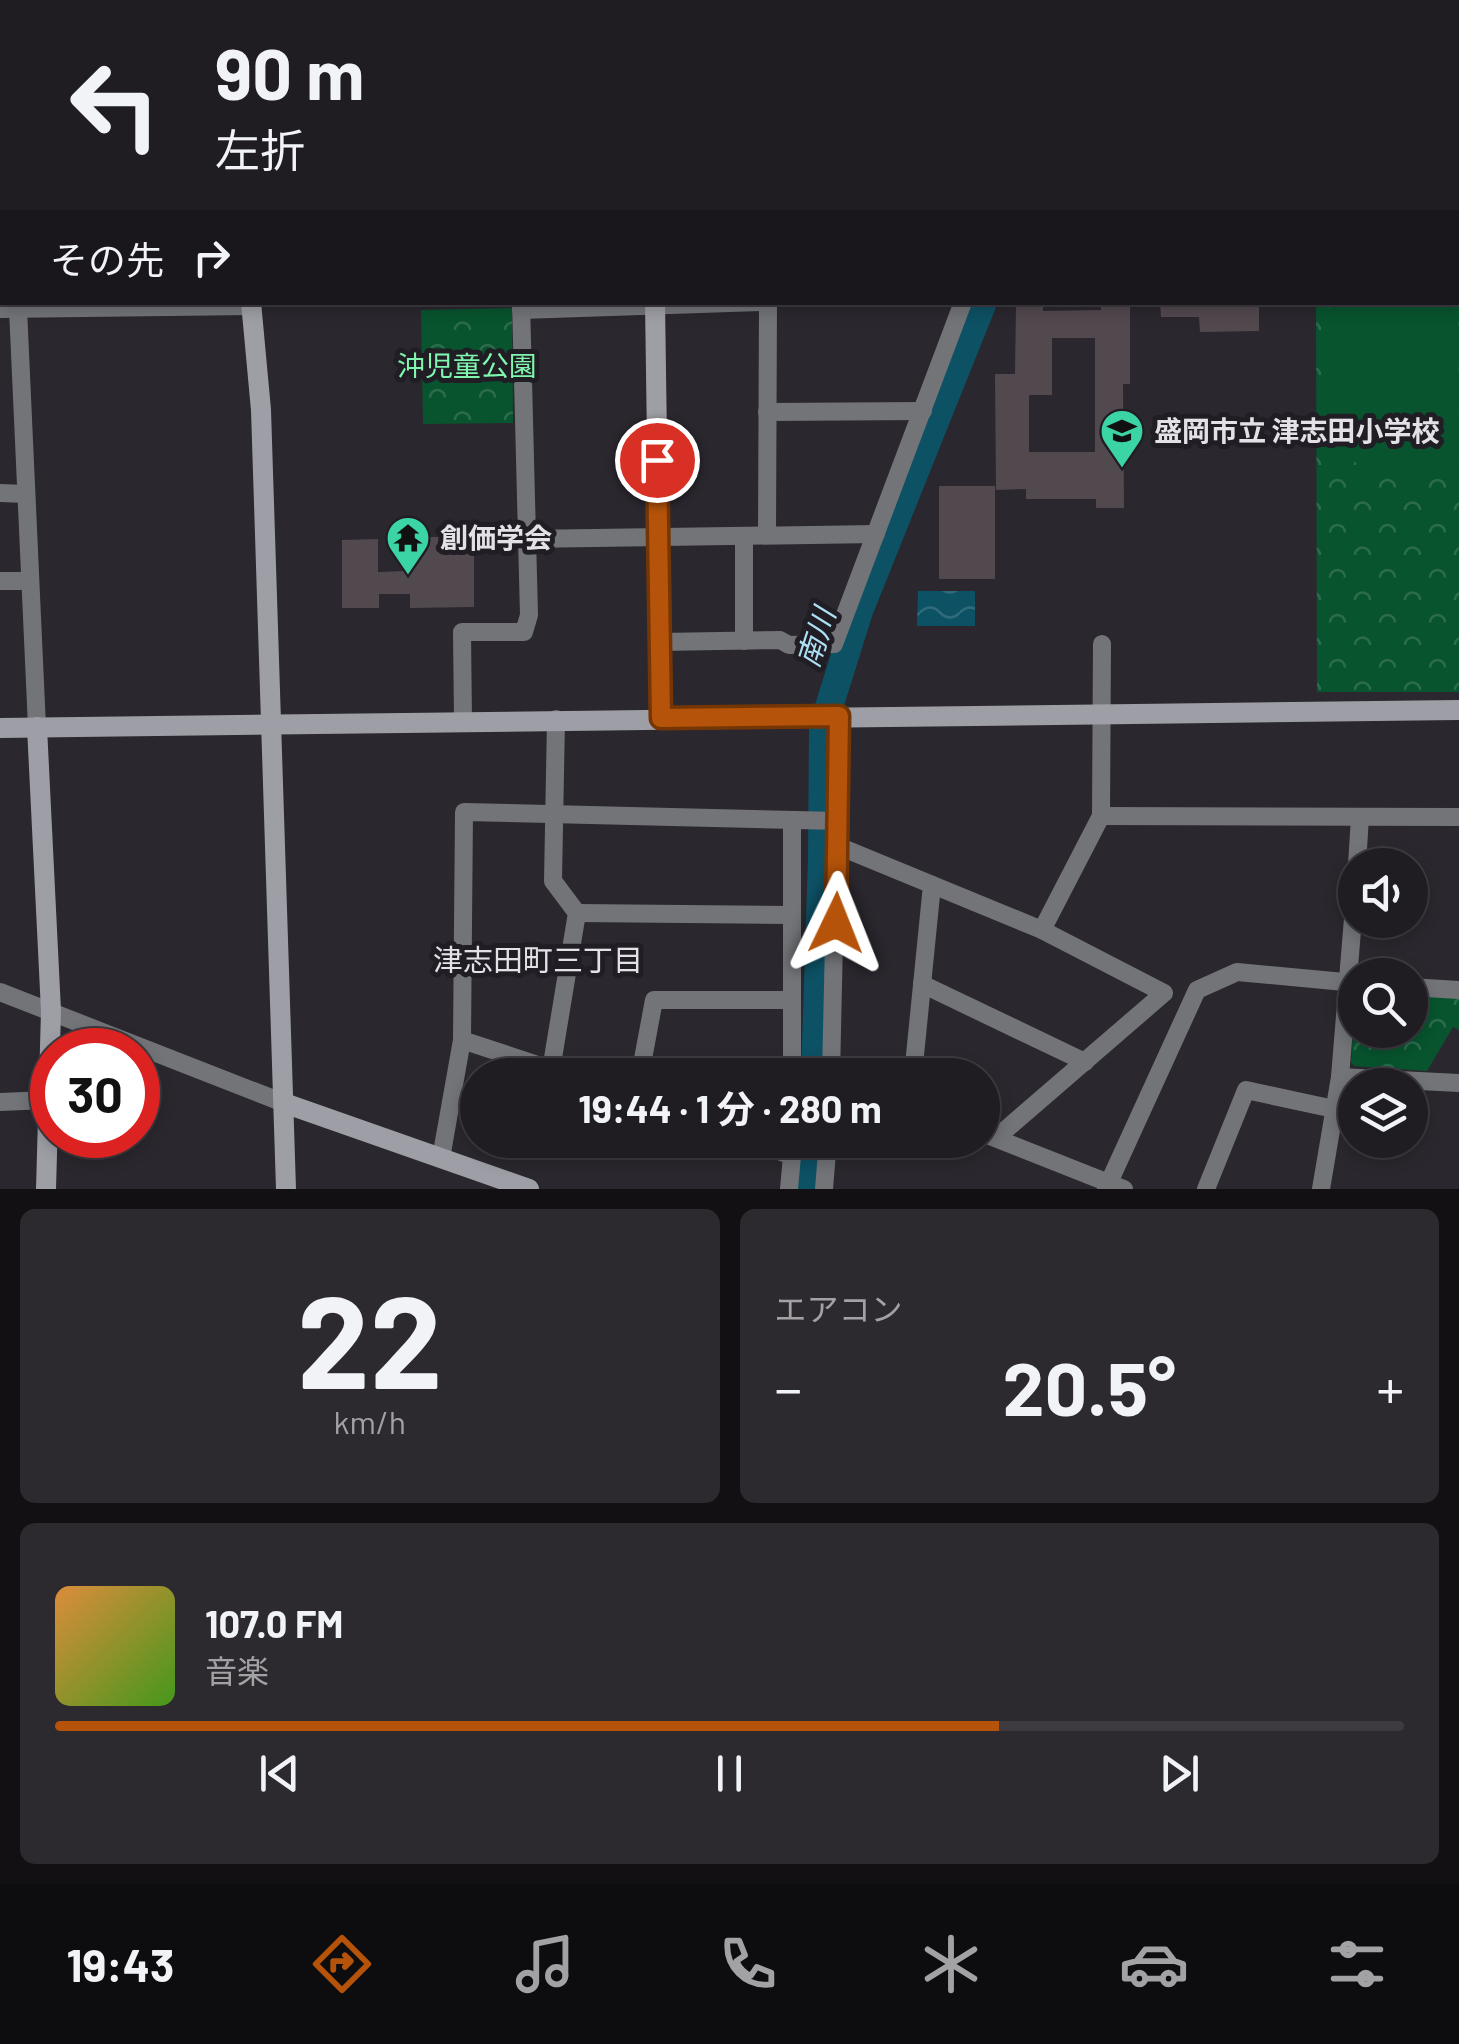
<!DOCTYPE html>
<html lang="ja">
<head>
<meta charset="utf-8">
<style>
  :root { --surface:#201d22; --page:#2d2a2f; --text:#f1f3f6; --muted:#a2a2a5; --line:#3d3b40; --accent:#b45309 }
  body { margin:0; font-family:Barlow,"Noto Sans JP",sans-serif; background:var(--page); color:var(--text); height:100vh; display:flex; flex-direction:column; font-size:38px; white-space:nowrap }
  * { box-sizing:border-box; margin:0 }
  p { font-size:32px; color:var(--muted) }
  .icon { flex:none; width:55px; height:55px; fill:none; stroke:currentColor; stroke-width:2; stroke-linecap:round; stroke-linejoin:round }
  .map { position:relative; height:1189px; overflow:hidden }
  .drawer { display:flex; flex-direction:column; gap:20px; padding:20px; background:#121013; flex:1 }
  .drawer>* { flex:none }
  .guide { position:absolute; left:0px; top:0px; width:1460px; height:305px; box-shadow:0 5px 15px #0003,0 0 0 2px var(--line); background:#201d22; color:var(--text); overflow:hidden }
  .fabs { position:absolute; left:1338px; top:848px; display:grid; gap:20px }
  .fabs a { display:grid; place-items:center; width:90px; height:90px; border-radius:50%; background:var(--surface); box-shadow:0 5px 15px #0003,0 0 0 2px var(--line); font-size:50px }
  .speed { position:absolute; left:30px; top:1028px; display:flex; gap:20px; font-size:50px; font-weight:700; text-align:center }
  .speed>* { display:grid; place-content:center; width:130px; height:130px; border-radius:50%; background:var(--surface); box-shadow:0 5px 15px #0003,0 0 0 2px var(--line); line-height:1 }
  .speed .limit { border:15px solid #d22; background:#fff; color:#111 }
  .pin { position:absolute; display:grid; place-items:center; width:85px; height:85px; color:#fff; margin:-42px; border:5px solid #fff; border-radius:50%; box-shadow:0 2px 10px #0007 }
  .me { position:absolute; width:110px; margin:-55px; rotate:2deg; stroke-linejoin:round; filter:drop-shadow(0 0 8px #0008) }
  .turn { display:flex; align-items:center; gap:35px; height:210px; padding:0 50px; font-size:45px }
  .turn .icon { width:130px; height:130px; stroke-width:2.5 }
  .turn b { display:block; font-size:70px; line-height:85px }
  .then { display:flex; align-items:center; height:95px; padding:0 50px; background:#0003; gap:20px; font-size:38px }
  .big { font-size:75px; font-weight:700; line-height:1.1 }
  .drawer .tile { flex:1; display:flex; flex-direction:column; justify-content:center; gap:15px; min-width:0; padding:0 35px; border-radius:15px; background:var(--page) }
  .drawer .dial { align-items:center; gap:0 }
  .dial b { font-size:130px; line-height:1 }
  .song { display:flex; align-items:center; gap:30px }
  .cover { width:120px; height:120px; border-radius:15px; background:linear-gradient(135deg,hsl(30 70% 55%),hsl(100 70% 35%)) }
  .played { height:10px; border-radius:5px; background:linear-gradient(90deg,var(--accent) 70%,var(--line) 70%) }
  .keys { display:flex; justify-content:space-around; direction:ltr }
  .heat { display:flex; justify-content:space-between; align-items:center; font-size:55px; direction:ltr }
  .drawer .tiles { flex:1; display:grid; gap:20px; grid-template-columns:1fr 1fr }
  .tile:last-child { grid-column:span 2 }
  .trip { position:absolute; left:460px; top:1058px; width:540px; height:100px; border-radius:50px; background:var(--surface); box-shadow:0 5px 15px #0003,0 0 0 2px var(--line); font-weight:700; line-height:100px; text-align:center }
  .dock { display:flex; height:160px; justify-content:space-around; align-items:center; background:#0d0c0e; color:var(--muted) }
  .dock .icon { width:70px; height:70px }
  .dock .current { color:var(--accent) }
  .dock b { font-size:45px; color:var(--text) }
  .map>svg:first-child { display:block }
  .park { fill:url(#park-crowns) }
  .garden { fill:#08542f }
  .water { fill:url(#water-waves) }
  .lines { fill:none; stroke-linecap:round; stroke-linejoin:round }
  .river { stroke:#0d5165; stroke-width:28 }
  .building { fill:#52494f; fill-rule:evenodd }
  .street { stroke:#737478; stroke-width:18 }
  .secondary { stroke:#9e9fa6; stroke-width:20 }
  .highway { stroke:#dddfe9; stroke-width:30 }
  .route-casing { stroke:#753606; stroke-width:25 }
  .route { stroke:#b45309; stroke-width:18 }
  .labels { text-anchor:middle; stroke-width:10; stroke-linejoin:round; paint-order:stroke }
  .park-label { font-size:28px; fill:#7ff5ad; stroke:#211d25 }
  .poi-label { font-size:28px; font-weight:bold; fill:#e3e1e6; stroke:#211d25; text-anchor:start }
  .water-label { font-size:30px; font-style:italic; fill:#acdff2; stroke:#211d25 }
  .neighbourhood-label { font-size:30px; fill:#e3e1e6; stroke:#211d25 }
</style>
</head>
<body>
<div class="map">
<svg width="1459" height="1189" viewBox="0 0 1459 1189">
  <defs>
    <pattern id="park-crowns" width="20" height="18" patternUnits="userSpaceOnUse" patternTransform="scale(2.5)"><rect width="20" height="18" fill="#08542f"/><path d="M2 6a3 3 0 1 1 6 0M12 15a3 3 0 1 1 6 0" fill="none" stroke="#2c6c4d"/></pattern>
    <pattern id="water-waves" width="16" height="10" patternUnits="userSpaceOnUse" patternTransform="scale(2.5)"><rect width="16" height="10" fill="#0d5165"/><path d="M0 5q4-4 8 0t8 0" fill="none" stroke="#306a7b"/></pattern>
  </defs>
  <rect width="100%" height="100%" fill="#2a272e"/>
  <g class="park">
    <polygon points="1459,223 1459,692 1317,692 1316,303 1458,302"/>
    <polygon points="512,308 513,423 423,424 421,310"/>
    <polygon points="1410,993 1459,998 1459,1030 1453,1027 1427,1071 1354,1066 1351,1062 1355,1004 1355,1030 1410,1030"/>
  </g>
  <path class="garden" d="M1458,264l1,212c-46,9 -121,3 -129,-55 -5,-36 0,-82 1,-118l127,-1z"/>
  <polygon class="water" points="918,591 975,591 975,626 917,626"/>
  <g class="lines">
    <g class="river">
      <polyline points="1079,2 1080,0"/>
      <polyline points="815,1075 822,859 823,726 859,611 983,302"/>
      <polyline points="806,1189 810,1140"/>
    </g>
  </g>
  <g class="building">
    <path d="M1101,302h29v82h-7l1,124h-28v-9h-70v-10l-30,1 -1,-116h20l1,-69h27v6l58,-1zM1052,338h43v114h-66v-57h23z"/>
    <polygon points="1160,302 1259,302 1259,331 1200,332 1199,317 1161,317"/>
    <rect x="939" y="486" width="56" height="93"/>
    <polygon points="410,537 474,537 474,607 410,608 410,594 379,594 379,608 342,608 342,540 378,539 378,572 404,571 404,558 410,558"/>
  </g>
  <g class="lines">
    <g class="street">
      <polyline points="970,0 971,2"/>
      <polyline points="1293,0 1294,2"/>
      <polyline points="1412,0 1412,2"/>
      <polyline points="581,2 581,0"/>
      <polyline points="1065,2 1066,0"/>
      <polyline points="1096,2 1096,0"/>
      <polyline points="1145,2 1152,0"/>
      <polyline points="0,309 251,306"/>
      <polyline points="18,309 37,727"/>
      <polyline points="521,310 760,302"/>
      <polyline points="767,412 923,411"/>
      <polyline points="0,493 26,494"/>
      <polyline points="767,535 768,302"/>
      <polyline points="744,536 744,641"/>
      <polyline points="526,539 876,534"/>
      <polyline points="0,581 30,581"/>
      <polyline points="660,642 780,640 789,645 834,644 963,302"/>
      <polyline points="463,720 462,632 524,632 529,615 521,302"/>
      <polyline points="1101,816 1459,817"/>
      <polyline points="792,821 792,1075"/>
      <polyline points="838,846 1042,930 1164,993 996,1138"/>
      <polyline points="1357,865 1360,817"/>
      <polyline points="577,913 792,915"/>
      <polyline points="1042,930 1101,816 1102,644"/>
      <polyline points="922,984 1085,1062"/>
      <polyline points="1410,987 1459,990"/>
      <polyline points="0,992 284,1103"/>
      <polyline points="462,1040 568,1075"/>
      <polyline points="551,1070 577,913 553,881 556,719"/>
      <polyline points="640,1075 654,1000 792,1000"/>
      <polyline points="831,1075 839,717"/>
      <polyline points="913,1075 932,885"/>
      <polyline points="1340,1077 1459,1083"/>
      <polyline points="0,1102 48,1100"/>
      <polyline points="982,1133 1124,1189"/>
      <polyline points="751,1140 792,1156 789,1189"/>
      <polyline points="441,1158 462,1040 464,812 839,821"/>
      <polyline points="824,1189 828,1140"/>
      <polyline points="1106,1189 1197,990 1237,972 1355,983"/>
      <polyline points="1206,1189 1246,1090 1334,1109"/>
      <polyline points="1321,1189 1340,1077 1355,894"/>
    </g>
    <g class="secondary">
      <polyline points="214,0 214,2"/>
      <polyline points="766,2 773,0"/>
      <polyline points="251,302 261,410 286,1189"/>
      <polyline points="655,302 661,718"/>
      <polyline points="37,727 51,1011 46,1189"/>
      <polyline points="0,728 1459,710"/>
      <polyline points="284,1103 529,1189"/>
    </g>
    <polyline class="highway" points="20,2 28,0"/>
  </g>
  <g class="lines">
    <defs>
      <polyline id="route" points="657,460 661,718 839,716 836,923"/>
    </defs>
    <use href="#route" class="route-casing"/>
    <use href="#route" class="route"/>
  </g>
  <defs>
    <symbol id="school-pin" viewBox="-11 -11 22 30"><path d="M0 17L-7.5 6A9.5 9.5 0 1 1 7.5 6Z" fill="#3ad4a5" stroke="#211d25"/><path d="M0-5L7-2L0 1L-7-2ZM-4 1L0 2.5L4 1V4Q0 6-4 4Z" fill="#111"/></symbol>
    <symbol id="temple-pin" viewBox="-11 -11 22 30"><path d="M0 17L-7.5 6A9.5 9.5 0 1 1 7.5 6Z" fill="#3ad4a5" stroke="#211d25"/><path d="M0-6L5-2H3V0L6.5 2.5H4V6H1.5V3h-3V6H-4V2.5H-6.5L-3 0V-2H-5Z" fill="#111"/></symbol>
  </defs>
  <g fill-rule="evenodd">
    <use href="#school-pin" x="1097" y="406" width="50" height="68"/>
    <use href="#temple-pin" x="383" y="513" width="50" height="68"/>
  </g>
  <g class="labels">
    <g class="park-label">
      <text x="467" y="376">沖児童公園</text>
    </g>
    <g class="poi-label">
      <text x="1154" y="441">盛岡市立 津志田小学校</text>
      <text x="440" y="548">創価学会</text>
    </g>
    <g class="water-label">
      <text transform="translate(817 638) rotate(-72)" y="10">南川</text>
    </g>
    <g class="neighbourhood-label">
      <text x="538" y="971">津志田町三丁目</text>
    </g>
  </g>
</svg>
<div class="fabs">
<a><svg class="icon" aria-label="sound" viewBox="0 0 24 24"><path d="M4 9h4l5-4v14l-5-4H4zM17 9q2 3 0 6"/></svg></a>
<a><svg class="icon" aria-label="search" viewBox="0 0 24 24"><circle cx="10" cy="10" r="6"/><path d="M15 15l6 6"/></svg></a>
<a><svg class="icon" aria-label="layers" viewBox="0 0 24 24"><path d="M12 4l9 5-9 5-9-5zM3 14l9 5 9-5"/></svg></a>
</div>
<div class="speed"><div class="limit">30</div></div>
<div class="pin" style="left:657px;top:460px;background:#d93025"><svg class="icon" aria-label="arrive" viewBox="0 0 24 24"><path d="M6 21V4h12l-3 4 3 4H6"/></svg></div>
<svg class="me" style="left:836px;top:923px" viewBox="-20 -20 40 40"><path d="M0-17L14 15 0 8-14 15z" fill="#b45309" stroke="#fff" stroke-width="4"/></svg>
<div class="trip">19:44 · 1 分 · 280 m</div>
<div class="guide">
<div class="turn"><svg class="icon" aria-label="left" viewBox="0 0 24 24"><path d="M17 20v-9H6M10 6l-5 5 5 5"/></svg><div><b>90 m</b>左折</div></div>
<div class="then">その先<svg class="icon" aria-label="right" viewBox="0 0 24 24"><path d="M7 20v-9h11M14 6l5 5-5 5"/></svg></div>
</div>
</div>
<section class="drawer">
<div class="tiles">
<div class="tile dial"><b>22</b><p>km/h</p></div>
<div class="tile"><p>エアコン</p>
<div class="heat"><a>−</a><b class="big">20.5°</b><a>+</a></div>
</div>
<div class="tile">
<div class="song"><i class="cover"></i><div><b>107.0 FM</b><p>音楽</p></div></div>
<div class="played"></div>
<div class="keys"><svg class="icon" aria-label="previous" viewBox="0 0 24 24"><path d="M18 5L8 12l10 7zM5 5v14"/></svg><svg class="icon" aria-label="pause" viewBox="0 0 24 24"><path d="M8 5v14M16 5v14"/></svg><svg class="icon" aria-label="next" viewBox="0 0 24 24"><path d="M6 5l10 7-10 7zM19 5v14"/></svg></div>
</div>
</div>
</section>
<nav class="dock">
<b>19:43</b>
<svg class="icon current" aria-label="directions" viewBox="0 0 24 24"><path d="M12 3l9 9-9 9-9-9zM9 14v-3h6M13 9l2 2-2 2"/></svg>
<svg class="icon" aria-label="music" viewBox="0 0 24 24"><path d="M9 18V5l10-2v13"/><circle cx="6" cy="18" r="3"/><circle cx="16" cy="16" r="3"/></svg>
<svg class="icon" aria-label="phone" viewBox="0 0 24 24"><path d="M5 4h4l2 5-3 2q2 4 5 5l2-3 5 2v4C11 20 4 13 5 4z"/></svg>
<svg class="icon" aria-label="climate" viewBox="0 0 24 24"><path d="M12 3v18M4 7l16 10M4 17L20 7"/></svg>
<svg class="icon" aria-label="car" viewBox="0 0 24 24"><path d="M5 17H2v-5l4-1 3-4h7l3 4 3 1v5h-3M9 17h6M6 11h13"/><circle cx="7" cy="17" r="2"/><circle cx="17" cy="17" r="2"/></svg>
<svg class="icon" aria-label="filters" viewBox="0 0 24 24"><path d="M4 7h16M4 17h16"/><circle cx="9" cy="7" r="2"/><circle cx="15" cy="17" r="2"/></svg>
</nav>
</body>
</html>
